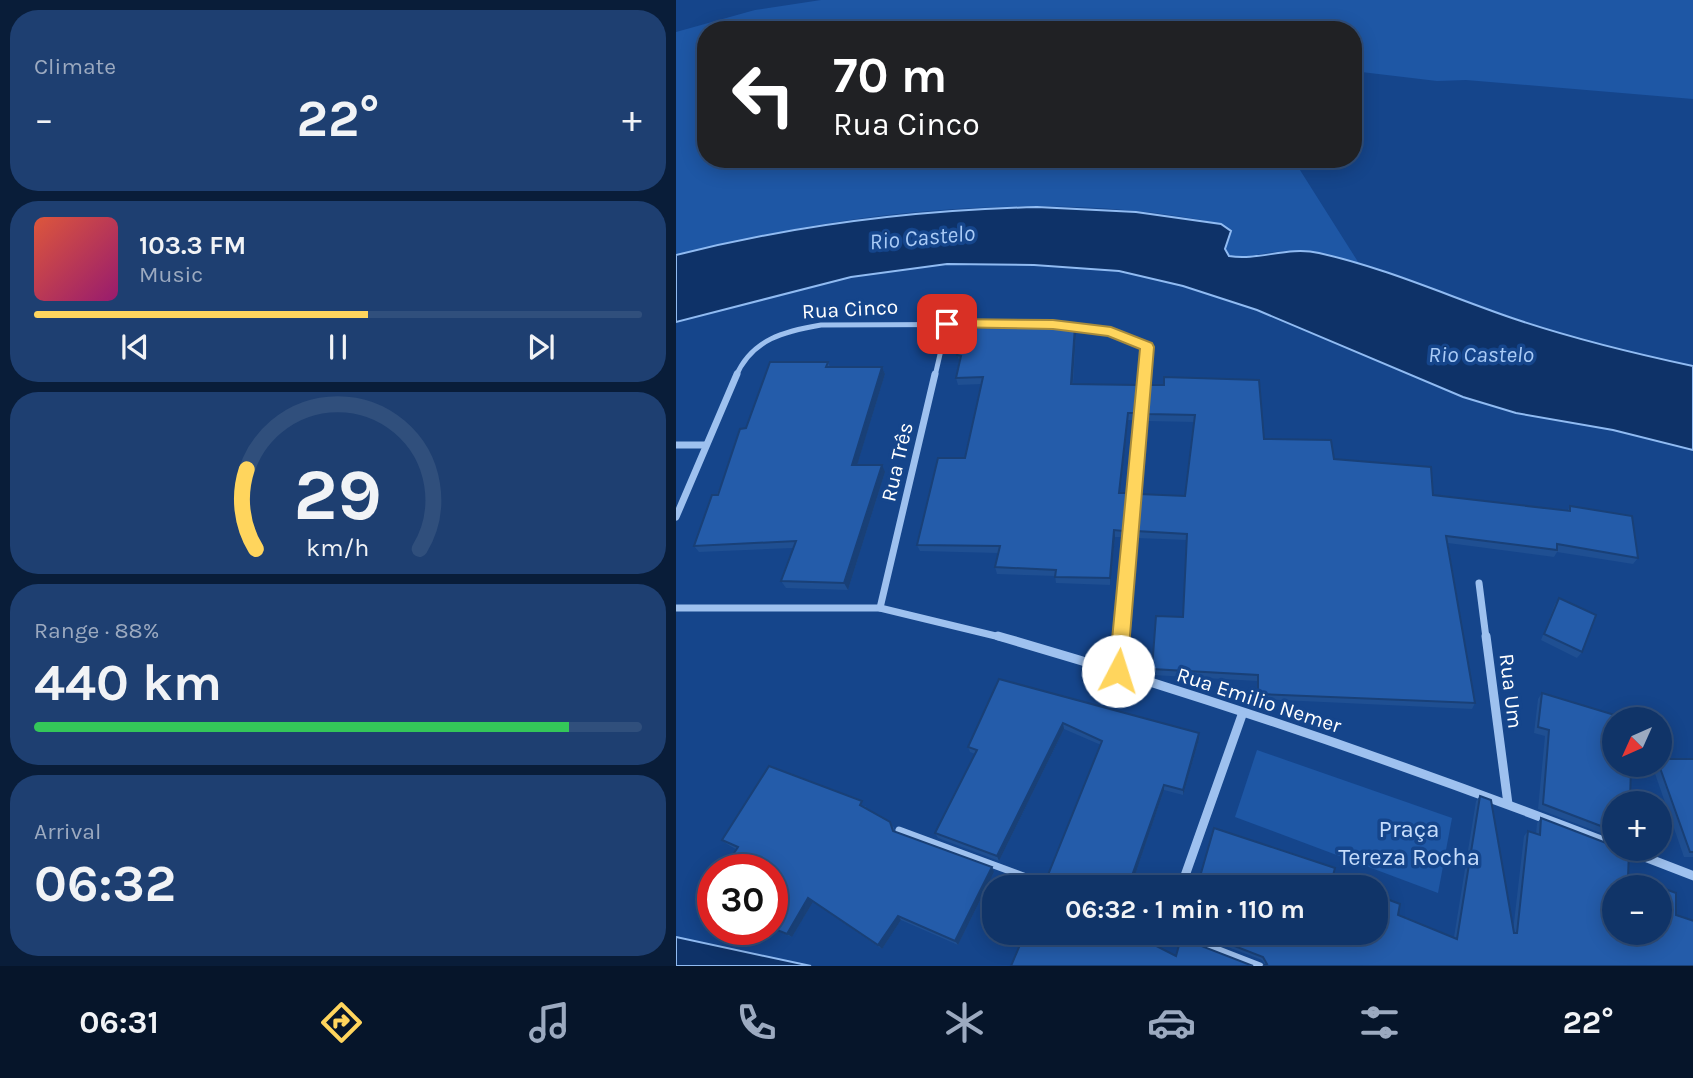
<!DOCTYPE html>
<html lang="en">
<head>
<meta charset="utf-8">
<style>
  :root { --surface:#103468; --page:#1e3f71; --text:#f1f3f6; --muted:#9caac0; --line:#304f7c; --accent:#ffd55d }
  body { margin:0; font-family:Karla,sans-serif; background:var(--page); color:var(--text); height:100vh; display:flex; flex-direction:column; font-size:26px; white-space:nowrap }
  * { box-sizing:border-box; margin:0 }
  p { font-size:23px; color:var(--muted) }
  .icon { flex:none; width:38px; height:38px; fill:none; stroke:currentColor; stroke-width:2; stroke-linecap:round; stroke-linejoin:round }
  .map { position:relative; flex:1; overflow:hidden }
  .drawer { display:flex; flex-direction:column; gap:10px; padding:10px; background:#091d39; width:676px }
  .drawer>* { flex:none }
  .banner { position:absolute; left:21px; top:21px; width:665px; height:147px; border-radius:28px; box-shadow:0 4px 18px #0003,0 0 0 2px var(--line); background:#202124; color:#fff; overflow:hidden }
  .needle { width:46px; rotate:225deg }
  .buttons { position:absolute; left:926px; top:707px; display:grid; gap:14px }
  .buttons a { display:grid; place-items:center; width:70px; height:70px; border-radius:50%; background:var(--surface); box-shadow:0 4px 18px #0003,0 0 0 2px var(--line); font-size:35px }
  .speed { position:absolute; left:21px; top:854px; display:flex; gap:14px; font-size:35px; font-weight:700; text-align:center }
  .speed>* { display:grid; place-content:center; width:91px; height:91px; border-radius:50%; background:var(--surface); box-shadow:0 4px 18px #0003,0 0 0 2px var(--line); line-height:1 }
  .speed .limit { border:10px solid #d22; background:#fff; color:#111 }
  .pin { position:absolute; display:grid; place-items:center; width:60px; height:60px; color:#fff; margin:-30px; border-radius:14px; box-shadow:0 4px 10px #0006 }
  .me { position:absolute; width:77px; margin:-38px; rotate:5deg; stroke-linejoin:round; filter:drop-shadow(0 0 5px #0008) }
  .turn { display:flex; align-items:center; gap:24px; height:147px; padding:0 21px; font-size:32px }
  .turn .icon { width:91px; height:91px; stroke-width:2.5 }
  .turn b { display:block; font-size:49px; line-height:60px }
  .big { font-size:52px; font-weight:700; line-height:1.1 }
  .drawer .widget { flex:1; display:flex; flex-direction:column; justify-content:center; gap:10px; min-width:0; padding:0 24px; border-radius:28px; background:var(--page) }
  .drawer .dial { align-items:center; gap:0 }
  .dial svg { height:182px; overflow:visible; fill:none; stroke:var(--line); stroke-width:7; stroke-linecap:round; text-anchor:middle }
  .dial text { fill:var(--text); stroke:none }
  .song { display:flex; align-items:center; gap:21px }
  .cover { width:84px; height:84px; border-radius:10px; background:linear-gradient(135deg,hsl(10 70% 55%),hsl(320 70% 35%)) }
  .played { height:7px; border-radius:4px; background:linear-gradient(90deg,var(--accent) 55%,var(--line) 55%) }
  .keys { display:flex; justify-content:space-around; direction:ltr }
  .heat { display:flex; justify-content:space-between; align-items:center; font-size:38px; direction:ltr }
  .charge { height:10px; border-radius:5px; background:linear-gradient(90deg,#34c759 88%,var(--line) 0) }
  .trip { position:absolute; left:306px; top:875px; width:406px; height:70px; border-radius:28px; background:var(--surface); box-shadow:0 4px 18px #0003,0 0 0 2px var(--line); font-weight:700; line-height:70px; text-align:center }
  .tabs { display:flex; height:112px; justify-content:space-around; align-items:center; background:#06152a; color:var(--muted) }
  .tabs .icon { width:49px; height:49px }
  .tabs .selected { color:var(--accent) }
  .tabs b { font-size:32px; color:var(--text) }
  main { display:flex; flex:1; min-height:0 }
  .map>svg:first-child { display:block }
  .green { fill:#1e57a5 }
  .water { fill:#0e3268; stroke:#90bbf2; stroke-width:2 }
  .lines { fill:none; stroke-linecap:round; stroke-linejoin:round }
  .lane { stroke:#9ec1ef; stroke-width:7 }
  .street-far2 { stroke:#9ec1ef; stroke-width:5 }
  .street-far1 { stroke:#9ec1ef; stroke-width:7 }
  .street { stroke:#9ec1ef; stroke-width:9 }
  .wall { fill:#1f4f92 }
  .shaded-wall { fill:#194077 }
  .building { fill:#245caa; stroke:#194077; stroke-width:2 }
  .route { fill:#ffd55d; stroke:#a68a3c; stroke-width:2 }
  .labels { text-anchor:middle; stroke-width:7; stroke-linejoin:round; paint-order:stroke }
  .street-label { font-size:21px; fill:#fff; stroke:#15458b }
  .water-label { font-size:23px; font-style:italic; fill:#aacbf6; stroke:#15458b }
  .near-park-label { font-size:24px; fill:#c5dcfb; stroke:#15458b }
</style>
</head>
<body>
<main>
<section class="drawer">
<div class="widget"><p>Climate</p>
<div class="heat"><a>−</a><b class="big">22°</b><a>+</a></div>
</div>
<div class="widget">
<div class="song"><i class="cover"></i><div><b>103.3 FM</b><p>Music</p></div></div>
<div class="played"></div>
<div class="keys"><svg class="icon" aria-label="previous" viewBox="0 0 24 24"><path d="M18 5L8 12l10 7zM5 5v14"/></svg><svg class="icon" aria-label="pause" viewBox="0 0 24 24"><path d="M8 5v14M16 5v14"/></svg><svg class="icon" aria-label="next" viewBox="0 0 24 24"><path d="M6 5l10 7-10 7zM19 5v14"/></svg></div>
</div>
<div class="widget dial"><svg viewBox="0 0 100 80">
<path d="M14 69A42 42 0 1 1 86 69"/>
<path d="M14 69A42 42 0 0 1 10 34" stroke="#ffd55d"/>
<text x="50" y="56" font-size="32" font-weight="700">29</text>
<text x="50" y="72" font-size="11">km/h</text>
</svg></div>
<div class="widget"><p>Range · 88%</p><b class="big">440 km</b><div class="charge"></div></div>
<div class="widget"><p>Arrival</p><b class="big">06:32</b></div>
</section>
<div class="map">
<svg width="1018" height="966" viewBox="0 0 1018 966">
  <rect width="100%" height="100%" fill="#15458b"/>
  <g class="green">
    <path d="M145,0h872v99l-227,-19 -29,1 -84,-10v-41h-647v129h587l67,106c-25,-7 -50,-16 -76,-14 -19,1 -36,8 -55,5l-4,-7 -4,-25c-119,-25 -257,-21 -378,-3 -56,8 -111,22 -167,34v-223l79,-22z"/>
    <polygon points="581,750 776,818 762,893 559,817"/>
  </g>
  <g class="water">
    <path d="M361,207l99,5 85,12 10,7 -6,18 4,7c30,5 58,-10 90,-3 67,15 129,43 193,65 59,20 120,35 181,48v84l-80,-20 -97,-17 -53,-16 -206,-87 -74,-24 -64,-15 -85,-6 -87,-1 -96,13 -175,45v-67c119,-30 238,-45 361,-48z"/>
    <polygon points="0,937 135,966 0,966"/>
  </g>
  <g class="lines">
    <g class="lane">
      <polyline points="223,830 377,887"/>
      <polyline points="499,933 584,966"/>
    </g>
    <g class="street-far2">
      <path d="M60,376c16,-37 49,-45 85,-51l232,-1 57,8 37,15 -3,29"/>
      <polyline points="259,376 271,324"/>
    </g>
    <g class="street-far1">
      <polyline points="0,445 29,445"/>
      <polyline points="0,517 61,374"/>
      <polyline points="803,583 810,638"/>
      <polyline points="0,608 204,608 328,638"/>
      <polyline points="204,608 259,374"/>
      <polyline points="445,638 469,374"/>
    </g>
    <g class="street">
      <path d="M322,636c208,60 414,131 616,209"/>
      <polyline points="810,636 832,804"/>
      <polyline points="442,671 445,636"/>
      <polyline points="948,849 1018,876"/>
      <polyline points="505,887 566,715"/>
    </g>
  </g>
  <g class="wall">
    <polygon points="399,326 400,333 397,384 461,385 459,420 452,420 444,493 451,493 451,500 448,537 439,537 434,585 380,583 379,576 321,574 319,567 322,553 244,551 241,545 289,458 306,384 282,385 280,378 284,362 281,355"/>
    <polygon points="152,362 154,367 206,367 209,374 181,465 209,472 172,590 110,588 105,581 117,548 23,552 18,546 70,428"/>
    <polygon points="473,385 588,439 658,459 757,495 892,510 894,506 962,558 957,564 881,552 878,557 772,543 799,703 796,709 581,699 581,681 477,675 476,669 507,617 511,540 460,538 460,531 509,496 518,422 471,421"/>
    <polygon points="883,598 906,652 901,658 865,640 879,604"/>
    <polygon points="323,679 523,733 523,739 507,795 488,790 455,887 378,887 381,885 381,883 374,879 372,875 425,745 388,729 323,861 262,838 259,833 299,754 294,752 292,747"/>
    <polygon points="866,693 938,765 938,838 862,809 869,736 858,733 862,699"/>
    <polygon points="1018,759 1018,857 1008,857 976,765 984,765"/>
    <polygon points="804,796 837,931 848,836 852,831 860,834 861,823 865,818 952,877 1000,915 589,965 586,960 515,933 700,933 722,915 778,937 800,801"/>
    <polygon points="190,806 189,808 218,827 219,832 318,872 282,945 225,920 206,949 137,902 116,937 96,929 96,870 51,844 46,840"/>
  </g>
  <g class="shaded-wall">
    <polygon points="399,326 400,333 396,391 395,384"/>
    <polygon points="206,367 209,374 179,472 176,465"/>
    <polygon points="461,385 461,392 459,420 458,413"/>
    <polygon points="452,413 452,420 443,500 443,493"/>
    <polygon points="206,465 209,472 172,590 168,583"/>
    <polygon points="451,493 451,500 448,537 447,531"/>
    <polygon points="438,530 439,537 434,585 434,578"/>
    <polygon points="387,723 388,729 323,861 321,856"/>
    <polygon points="523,733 523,739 507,795 507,790"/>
    <polygon points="488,785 488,790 455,887 452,887"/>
    <polygon points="316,867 318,872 282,945 279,941"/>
    <polygon points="132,898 137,902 116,937 111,934"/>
    <polygon points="222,916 225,920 206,949 202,945"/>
  </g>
  <g class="building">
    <polygon points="399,326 395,384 461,385 458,413 452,413 443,493 451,493 447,531 438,530 434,578 379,577 380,570 319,567 324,546 241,545 262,458 289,458 307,377 280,378 285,356 281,355 287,328"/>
    <polygon points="94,362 152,362 150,367 206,367 176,465 206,465 168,583 105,581 120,541 18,546 36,495 42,495 64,429 70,428"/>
    <polygon points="488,377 583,380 588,439 655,440 658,459 755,467 757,495 894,511 894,506 956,516 962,558 881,544 881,550 770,536 799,703 582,694 582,675 476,669 480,616 507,617 511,534 460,531 463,494 509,496 519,415 471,414 473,385 488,385"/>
    <polygon points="883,598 920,615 906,652 868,634"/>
    <polygon points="323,679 523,733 507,790 488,785 452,887 378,887 381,885 380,879 372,875 426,741 387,723 321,856 259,833 301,750 292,747"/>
    <polygon points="866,693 942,716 942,719 938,719 938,765 955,765 954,803 938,803 938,831 867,804 873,730 862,727"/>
    <polygon points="984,759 1018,759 1018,852 1014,852 983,765"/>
    <polygon points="93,766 186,801 184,805 214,822 217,831 316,867 279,941 222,916 202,945 132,898 111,934 96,928 96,870 47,870 62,847 46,840"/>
    <polygon points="804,796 815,800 838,933 841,933 852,831 864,835 865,818 938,846 938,849 950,849 953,852 952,877 983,887 938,887 938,933 984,933 984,887 1000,893 1000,915 1018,921 1018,966 587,966 591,964 587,957 525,933 700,933 700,895 724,904 722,915 781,939"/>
    <polygon points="538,828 659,868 656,879 678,887 521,887"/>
    <polygon points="37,886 37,903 28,900"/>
    <polygon points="349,933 455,933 500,956 505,938 577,966 335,966"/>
  </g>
  <polygon class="route" points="271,319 377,320 435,327 476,343 478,347 451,671 449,677 442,679 435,677 433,671 464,349 432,336 377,329 266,327 266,320"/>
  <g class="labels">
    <g class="street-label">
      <text transform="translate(174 309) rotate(-3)" y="7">Rua Cinco</text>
      <text transform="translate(221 462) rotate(-77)" y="7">Rua Três</text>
      <text transform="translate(835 691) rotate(83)" y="7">Rua Um</text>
      <text transform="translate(583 700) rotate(18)" y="7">Rua Emilio Nemer</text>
    </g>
    <g class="water-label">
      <text transform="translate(246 237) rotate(-5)" y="8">Rio Castelo</text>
      <text x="805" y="362">Rio Castelo</text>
    </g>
    <g class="near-park-label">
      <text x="733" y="837">Praça<tspan x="733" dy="28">Tereza Rocha</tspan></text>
    </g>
  </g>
</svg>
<div class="buttons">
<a><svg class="needle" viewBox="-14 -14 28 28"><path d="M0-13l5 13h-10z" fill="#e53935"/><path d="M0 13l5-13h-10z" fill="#9caac0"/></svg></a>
<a>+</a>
<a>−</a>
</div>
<div class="speed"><div class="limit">30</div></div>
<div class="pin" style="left:271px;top:324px;background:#d93025"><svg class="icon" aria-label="arrive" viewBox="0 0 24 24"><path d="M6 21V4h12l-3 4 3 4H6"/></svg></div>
<svg class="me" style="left:442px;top:671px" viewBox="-20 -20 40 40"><circle r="19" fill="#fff"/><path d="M0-13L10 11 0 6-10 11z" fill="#ffd55d"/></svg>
<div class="trip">06:32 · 1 min · 110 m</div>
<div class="banner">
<div class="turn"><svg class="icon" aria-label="left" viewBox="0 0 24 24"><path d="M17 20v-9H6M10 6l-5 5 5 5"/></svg><div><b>70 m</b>Rua Cinco</div></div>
</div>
</div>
</main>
<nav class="tabs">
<b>06:31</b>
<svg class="icon selected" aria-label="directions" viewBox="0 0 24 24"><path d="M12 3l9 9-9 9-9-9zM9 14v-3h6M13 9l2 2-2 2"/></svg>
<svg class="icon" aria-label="music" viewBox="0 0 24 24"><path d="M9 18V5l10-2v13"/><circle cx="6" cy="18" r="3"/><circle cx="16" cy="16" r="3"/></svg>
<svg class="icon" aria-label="phone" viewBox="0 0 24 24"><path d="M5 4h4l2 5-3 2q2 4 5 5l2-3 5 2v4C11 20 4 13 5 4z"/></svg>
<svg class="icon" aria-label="climate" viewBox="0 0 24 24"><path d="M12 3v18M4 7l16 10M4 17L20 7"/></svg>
<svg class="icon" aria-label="car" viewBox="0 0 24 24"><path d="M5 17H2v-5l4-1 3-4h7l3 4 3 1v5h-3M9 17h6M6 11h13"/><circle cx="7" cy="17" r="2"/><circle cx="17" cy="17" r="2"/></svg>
<svg class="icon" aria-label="filters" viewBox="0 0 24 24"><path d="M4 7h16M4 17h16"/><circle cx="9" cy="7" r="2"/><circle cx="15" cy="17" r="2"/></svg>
<b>22°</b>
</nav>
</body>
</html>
